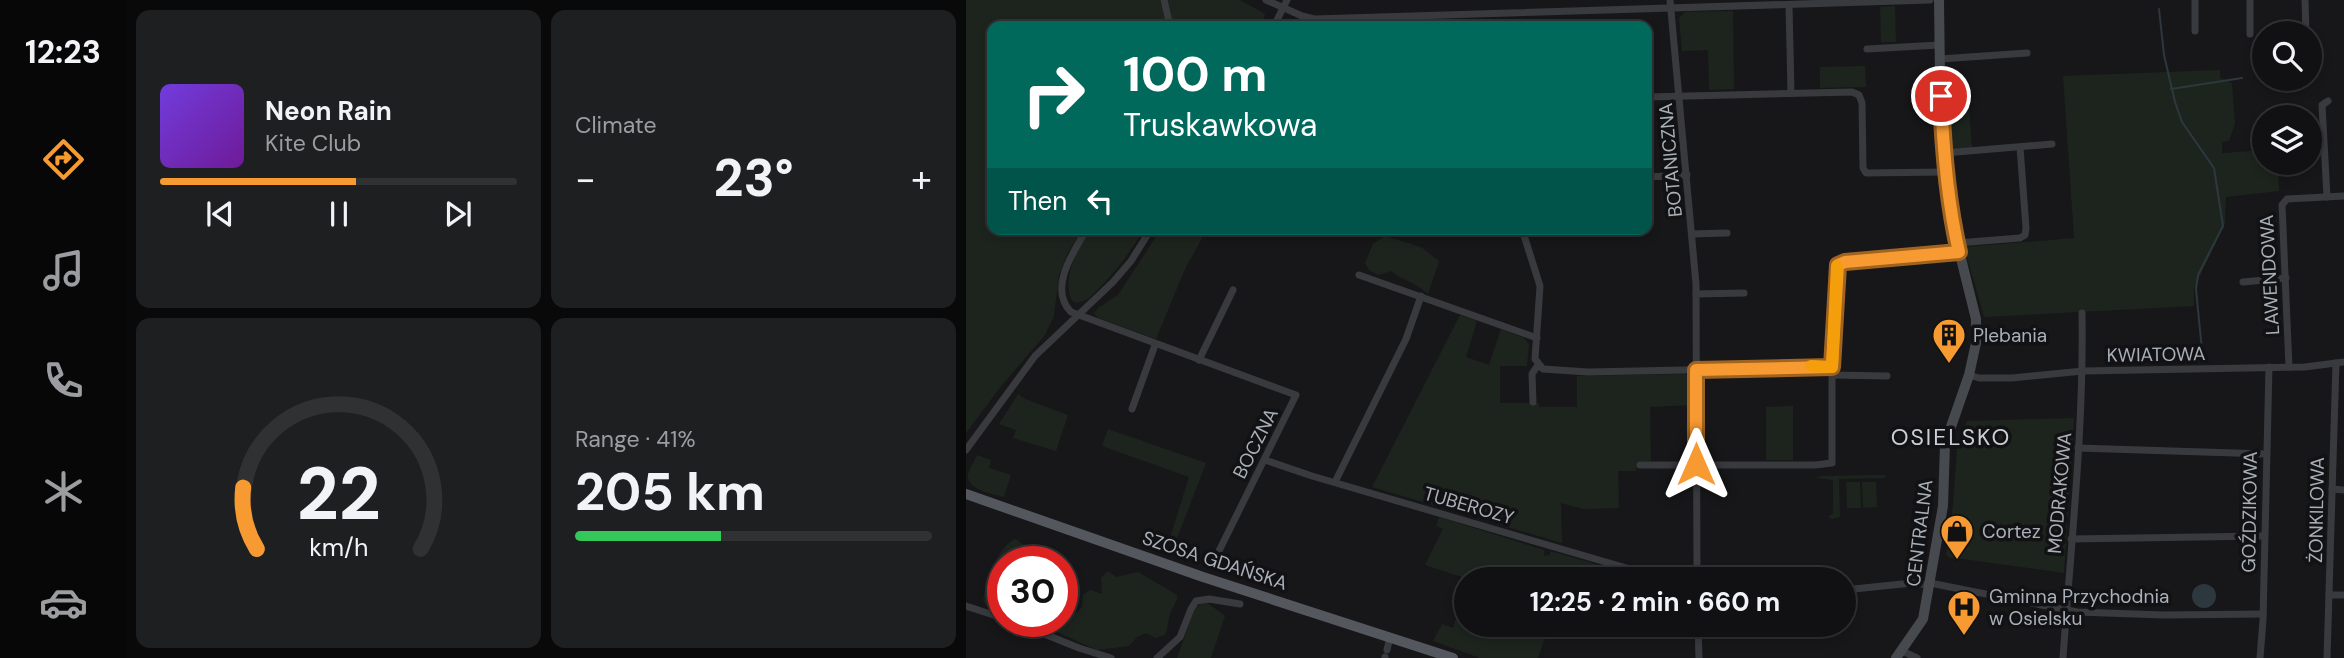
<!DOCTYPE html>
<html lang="en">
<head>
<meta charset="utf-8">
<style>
  :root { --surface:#111113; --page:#1e1f21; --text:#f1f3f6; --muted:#9c9da0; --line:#303133; --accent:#f79a32 }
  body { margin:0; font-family:"DM Sans",sans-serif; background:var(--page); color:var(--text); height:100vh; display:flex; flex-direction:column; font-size:26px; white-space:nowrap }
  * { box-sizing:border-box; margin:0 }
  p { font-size:23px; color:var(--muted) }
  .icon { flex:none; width:38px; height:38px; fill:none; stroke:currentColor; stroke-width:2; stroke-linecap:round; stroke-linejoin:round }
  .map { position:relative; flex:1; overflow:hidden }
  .details { display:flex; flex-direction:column; gap:10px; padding:10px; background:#09090a; width:840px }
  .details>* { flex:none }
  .banner { position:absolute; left:21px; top:21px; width:665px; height:214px; border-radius:14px; box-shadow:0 4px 10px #0003,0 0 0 2px var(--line); background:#00695c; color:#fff; overflow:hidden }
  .fabs { position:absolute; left:1286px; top:21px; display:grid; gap:14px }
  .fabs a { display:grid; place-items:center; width:70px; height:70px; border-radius:50%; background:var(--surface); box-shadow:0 4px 10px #0003,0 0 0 2px var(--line); font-size:35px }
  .speed { position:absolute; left:21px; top:546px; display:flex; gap:14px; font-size:35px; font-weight:700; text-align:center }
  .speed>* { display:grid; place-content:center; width:91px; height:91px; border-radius:50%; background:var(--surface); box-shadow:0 4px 10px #0003,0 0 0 2px var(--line); line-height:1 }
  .speed .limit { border:10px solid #d22; background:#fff; color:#111 }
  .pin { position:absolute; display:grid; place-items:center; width:60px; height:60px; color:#fff; margin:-30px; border:4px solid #fff; border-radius:50%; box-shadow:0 2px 7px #0007 }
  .me { position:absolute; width:77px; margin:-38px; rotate:0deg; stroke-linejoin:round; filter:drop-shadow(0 0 5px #0008) }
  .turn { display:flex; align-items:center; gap:24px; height:147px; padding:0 21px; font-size:32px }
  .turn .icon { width:91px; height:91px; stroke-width:2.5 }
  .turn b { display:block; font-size:49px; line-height:60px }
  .then { display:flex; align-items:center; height:66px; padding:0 21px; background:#0003; gap:14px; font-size:26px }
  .big { font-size:52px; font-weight:700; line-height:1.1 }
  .details .widget { flex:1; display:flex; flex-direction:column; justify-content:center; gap:10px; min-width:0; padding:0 24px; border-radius:14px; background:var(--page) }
  .details .dial { align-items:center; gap:0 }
  .dial svg { height:182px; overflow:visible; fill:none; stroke:var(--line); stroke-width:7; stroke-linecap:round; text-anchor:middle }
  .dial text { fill:var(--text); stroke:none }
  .song { display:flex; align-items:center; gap:21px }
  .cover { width:84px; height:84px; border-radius:10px; background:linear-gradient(135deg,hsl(260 70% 55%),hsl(280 70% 35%)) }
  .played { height:7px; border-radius:4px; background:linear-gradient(90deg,var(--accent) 55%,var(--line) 55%) }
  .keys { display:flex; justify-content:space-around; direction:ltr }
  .heat { display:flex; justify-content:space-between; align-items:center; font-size:38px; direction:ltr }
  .charge { height:10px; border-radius:5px; background:linear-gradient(90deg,#34c759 41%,var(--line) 0) }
  .details .tiles { flex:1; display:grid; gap:10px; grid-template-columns:repeat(2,1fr) }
  .trip { position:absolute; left:488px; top:567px; width:402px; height:70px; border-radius:35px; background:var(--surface); box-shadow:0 4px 10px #0003,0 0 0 2px var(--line); font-weight:700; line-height:70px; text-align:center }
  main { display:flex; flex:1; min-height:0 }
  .menu { display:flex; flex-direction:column; width:126px; justify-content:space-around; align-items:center; background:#070708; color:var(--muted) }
  .menu .icon { width:49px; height:49px }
  .menu .on { color:var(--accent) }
  .menu b { font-size:32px; color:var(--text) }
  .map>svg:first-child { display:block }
  .green { fill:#1d241d }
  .water { fill:#2d383e }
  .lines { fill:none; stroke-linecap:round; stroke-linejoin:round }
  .stream { stroke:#2d383e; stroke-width:2 }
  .street { stroke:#383a3e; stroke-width:7 }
  .secondary { stroke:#46494e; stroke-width:10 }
  .primary { stroke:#54575d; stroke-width:10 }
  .route-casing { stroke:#a16420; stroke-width:18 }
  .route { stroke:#f79a32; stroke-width:12 }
  .slow { stroke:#f59e0b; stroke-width:12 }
  .labels { text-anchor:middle; stroke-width:7; stroke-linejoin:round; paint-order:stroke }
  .street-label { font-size:19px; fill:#a9b0b9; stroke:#121214 }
  .poi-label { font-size:19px; fill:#a9b0b9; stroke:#121214; text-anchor:start }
  .quarter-label { font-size:23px; letter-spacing:2px; fill:#cacfd5; stroke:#121214 }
</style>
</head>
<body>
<main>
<nav class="menu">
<b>12:23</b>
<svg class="icon on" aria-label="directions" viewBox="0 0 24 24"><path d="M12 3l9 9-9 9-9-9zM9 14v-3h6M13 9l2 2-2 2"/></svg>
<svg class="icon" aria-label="music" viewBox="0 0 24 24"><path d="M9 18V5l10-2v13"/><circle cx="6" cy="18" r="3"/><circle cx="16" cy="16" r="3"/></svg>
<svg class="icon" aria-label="phone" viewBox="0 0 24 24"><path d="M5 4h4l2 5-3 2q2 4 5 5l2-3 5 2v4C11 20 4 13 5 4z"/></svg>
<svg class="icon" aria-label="climate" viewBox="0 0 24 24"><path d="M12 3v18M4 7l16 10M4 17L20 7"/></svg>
<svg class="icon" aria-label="car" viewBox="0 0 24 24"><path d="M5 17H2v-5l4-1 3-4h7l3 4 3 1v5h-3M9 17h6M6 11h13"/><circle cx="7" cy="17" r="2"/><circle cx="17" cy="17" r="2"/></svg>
</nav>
<section class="details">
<div class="tiles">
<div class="widget">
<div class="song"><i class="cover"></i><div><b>Neon Rain</b><p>Kite Club</p></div></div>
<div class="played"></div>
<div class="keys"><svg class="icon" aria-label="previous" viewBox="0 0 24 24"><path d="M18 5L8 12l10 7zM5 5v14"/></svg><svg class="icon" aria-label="pause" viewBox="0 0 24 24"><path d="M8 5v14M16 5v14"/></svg><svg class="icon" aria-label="next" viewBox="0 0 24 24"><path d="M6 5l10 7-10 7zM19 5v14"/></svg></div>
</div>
<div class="widget"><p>Climate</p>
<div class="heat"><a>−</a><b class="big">23°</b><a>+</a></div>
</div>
<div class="widget dial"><svg viewBox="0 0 100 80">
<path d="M14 69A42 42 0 1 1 86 69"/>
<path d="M14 69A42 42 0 0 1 8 42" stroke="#f79a32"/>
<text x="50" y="56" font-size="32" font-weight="700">22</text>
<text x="50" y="72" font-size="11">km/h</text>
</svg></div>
<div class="widget"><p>Range · 41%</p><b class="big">205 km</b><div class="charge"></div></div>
</div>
</section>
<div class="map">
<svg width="1378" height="658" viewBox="0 0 1378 658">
  <rect width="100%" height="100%" fill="#171719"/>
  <g class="green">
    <polygon points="0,0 194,0 201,26 26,26 26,229 117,229 101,254 93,275 88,316 79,335 36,385 0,433"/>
    <polygon points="201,0 274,0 299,14 296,26 207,26"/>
    <polygon points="929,6 930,42 915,42 914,7"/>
    <polygon points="767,11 768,89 743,90 742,50 716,51 713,18 719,12"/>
    <polygon points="899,66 900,87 854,88 854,67"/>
    <polygon points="1254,70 1254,78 1266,83 1269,124 1263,141 1256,142 1256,153 1298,150 1298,163 1312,163 1313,191 1260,197 1259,223 1228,289 1228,306 1018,317 998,247 1108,238 1097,76"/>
    <polygon points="1003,107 1006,148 986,149 983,148 980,109"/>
    <path d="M125,229h53c-16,27 -33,49 -56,70l12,8 18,-12 43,-66h46l-22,40 -29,70 -58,-21 -4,-5 5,-6 -11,-8 -11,4 -5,-2c-11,-24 6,-52 19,-72z"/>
    <path d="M419,236l36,11 18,14 -11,33c-12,-12 -25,-13 -37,-23l-13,4 -9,-5 -4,-7 8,-19z"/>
    <polygon points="494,315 511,321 500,357 523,365 535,329 558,338 563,344 561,366 534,366 534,403 573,403 573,407 611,407 611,376 718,374 726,378 725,405 684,407 685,461 671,462 670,471 652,471 653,508 618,509 595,503 596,543 406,487"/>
    <polygon points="52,394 59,399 102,415 90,451 47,438 50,430 33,424"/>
    <polygon points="827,406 827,460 800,460 800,407"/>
    <polygon points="1108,418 1098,573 982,557 980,555 987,505 991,447 1001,421"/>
    <polygon points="142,429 240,463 210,541 204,538 223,477 136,446"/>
    <path d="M11,455l14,5 -2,8 22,7 -7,22c-10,-3 -38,-7 -36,-22 1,-6 7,-14 9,-20z"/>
    <polygon points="919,475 919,478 873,479 874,517 866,519 862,516 867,514 867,480 850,478 856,476"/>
    <polygon points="880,482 894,482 895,508 881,508"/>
    <polygon points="896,482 910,482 911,507 897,508"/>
    <polygon points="473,517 578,550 578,556 584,555 584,551 682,579 502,579 459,565 477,529 470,526"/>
    <path d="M49,539c10,6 13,10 12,23h-24v53l-16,-8 -4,-7c3,-18 14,-53 32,-61z"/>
    <path d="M142,571l8,6 22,-5 39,23c0,8 -3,9 -6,17 -3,6 -2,14 -6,23l-9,3 -10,-5 -9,4 -8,9 -32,4 -65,-29h30v-8h14l6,-6 1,-12 7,-5 12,4 -1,-16z"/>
    <polygon points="500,590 500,625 695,625 695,627 582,628 572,658 514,658 467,641 476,624 487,628"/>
    <polygon points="240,602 259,616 245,658 211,658 229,607"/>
  </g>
  <circle class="water" cx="1238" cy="596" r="12"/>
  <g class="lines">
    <g class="stream">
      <polyline points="1193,9 1198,55 1209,102 1216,122 1248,168 1257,226 1232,275 1230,289 1237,361"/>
      <polyline points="1205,89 1276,78"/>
    </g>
    <g class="street">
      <polyline points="198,0 204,26"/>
      <polyline points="300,0 336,16 348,19 964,0"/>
      <polyline points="704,0 730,284 731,579"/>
      <polyline points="1229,0 1229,31"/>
      <polyline points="1284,0 1284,34"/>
      <polyline points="1339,0 1340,33"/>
      <polyline points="823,5 825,93"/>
      <polyline points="308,26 321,0"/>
      <polyline points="901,49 973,45"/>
      <polyline points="974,59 1061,53"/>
      <polyline points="681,97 886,92 893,95 896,103 897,168 900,173 979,172"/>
      <polyline points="978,153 1086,144"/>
      <polyline points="681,177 721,175"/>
      <polyline points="1361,197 1356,105 1362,101"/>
      <path d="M121,229c-14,23 -39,60 -16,83l225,83 -81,164"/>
      <polyline points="556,229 574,286 569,359 577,369 622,372 866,367"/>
      <polyline points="726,234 761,233"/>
      <polyline points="991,243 1054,238 1059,235 1060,228 1054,147"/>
      <polyline points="393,275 571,338"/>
      <polyline points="1277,282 1320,278"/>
      <polyline points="730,294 778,293"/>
      <polyline points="233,360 267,290"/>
      <polyline points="1323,367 1316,205 1321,199 1378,196"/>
      <polyline points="866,375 921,376"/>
      <polyline points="1003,375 1013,378 1046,378 1117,371 1339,367 1378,362"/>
      <polyline points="567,402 566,374 572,365"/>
      <polyline points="166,409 189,345"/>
      <polyline points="1112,448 1300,454"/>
      <polyline points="0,450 69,356 147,282 165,261 185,229"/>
      <polyline points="299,460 346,476 698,579"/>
      <polyline points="674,465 849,465 866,463 866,380 872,265 879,262 993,252"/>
      <polyline points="369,482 440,339 455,296"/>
      <polyline points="1366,489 1378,490"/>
      <polyline points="1105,539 1298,536"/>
      <polyline points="964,583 1111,612 1198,615 1297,614"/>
      <polyline points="878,590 946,583 964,585"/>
      <polyline points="1363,595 1378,595"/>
      <polyline points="0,606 37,618"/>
      <polyline points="46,621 113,648 145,658"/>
      <polyline points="732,625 733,658"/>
      <polyline points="421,650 424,637"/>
      <polyline points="936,651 951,658"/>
      <polyline points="191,658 214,637 225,609 230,601 243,599 274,604"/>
      <polyline points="419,658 419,657"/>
      <path d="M1097,658c8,-115 21,-230 19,-345"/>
      <polyline points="1294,658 1297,620 1303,367"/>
      <polyline points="1361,658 1370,363"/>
    </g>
    <polyline class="secondary" points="930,658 957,619 977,506 979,444 1003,375 1010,343 1010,319 985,218 981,189 974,76 973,0"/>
    <polyline class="primary" points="0,494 237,577 487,658"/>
  </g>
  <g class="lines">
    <defs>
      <path id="route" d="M730,464v-94l136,-3 6,-102 7,-3 114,-10c-12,-52 -16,-103 -18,-156"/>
    </defs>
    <use href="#route" class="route-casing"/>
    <use href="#route" class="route"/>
    <polyline class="slow" points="845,366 866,367 871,266"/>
  </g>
  <defs>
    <symbol id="building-pin" viewBox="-11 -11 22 30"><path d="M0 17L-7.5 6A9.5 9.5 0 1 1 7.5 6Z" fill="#f79a32" stroke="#121214"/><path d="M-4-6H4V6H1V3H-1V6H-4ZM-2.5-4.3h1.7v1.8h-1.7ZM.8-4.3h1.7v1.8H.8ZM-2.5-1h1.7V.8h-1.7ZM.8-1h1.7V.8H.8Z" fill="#111"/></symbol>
    <symbol id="shop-pin" viewBox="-11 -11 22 30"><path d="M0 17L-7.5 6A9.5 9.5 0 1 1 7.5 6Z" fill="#f79a32" stroke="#121214"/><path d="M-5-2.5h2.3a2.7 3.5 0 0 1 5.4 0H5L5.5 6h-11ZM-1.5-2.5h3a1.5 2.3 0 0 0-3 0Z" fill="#111"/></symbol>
    <symbol id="hospital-pin" viewBox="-11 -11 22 30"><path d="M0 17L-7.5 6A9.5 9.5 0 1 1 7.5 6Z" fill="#f79a32" stroke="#121214"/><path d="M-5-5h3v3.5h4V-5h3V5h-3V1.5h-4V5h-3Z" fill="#111"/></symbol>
  </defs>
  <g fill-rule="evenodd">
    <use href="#building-pin" x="964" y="316" width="38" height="52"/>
    <use href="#shop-pin" x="972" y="512" width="38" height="52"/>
    <use href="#hospital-pin" x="979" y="588" width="38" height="52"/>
  </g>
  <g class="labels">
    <g class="street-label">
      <text transform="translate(704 160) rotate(-95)" y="7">BOTANICZNA</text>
      <text transform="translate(1303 275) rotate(-93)" y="7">LAWENDOWA</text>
      <text transform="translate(1190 354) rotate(-1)" y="7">KWIATOWA</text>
      <text transform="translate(289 443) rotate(-63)" y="7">BOCZNA</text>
      <text transform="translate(1093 493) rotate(-85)" y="7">MODRAKOWA</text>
      <text transform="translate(503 505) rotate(16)" y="7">TUBEROZY</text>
      <text transform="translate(1350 510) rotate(-89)" y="7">ŻONKILOWA</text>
      <text transform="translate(1283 512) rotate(-89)" y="7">GOŹDZIKOWA</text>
      <text transform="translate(953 533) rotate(-83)" y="7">CENTRALNA</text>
      <text transform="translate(249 560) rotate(18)" y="7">SZOSA GDAŃSKA</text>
    </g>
    <g class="poi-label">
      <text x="1007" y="342">Plebania</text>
      <text x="1016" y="538">Cortez</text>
      <text x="1023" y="603">Gminna Przychodnia<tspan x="1023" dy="22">w Osielsku</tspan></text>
    </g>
    <g class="quarter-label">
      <text x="985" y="445">OSIELSKO</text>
    </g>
  </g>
</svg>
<div class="fabs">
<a><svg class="icon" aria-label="search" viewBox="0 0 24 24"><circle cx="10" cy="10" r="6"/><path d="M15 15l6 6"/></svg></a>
<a><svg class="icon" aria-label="layers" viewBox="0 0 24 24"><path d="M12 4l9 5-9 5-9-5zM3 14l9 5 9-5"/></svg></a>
</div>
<div class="speed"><div class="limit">30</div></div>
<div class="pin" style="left:975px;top:96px;background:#d93025"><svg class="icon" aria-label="arrive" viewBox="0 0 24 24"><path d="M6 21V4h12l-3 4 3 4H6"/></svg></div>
<svg class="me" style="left:730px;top:464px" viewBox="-20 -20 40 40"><path d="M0-17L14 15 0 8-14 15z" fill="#f79a32" stroke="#fff" stroke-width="4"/></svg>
<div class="trip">12:25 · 2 min · 660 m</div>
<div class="banner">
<div class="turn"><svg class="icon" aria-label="right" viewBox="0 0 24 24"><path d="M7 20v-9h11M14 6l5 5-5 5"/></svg><div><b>100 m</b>Truskawkowa</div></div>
<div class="then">Then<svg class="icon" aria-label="left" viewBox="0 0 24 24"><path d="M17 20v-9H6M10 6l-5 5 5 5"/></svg></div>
</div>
</div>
</main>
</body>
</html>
